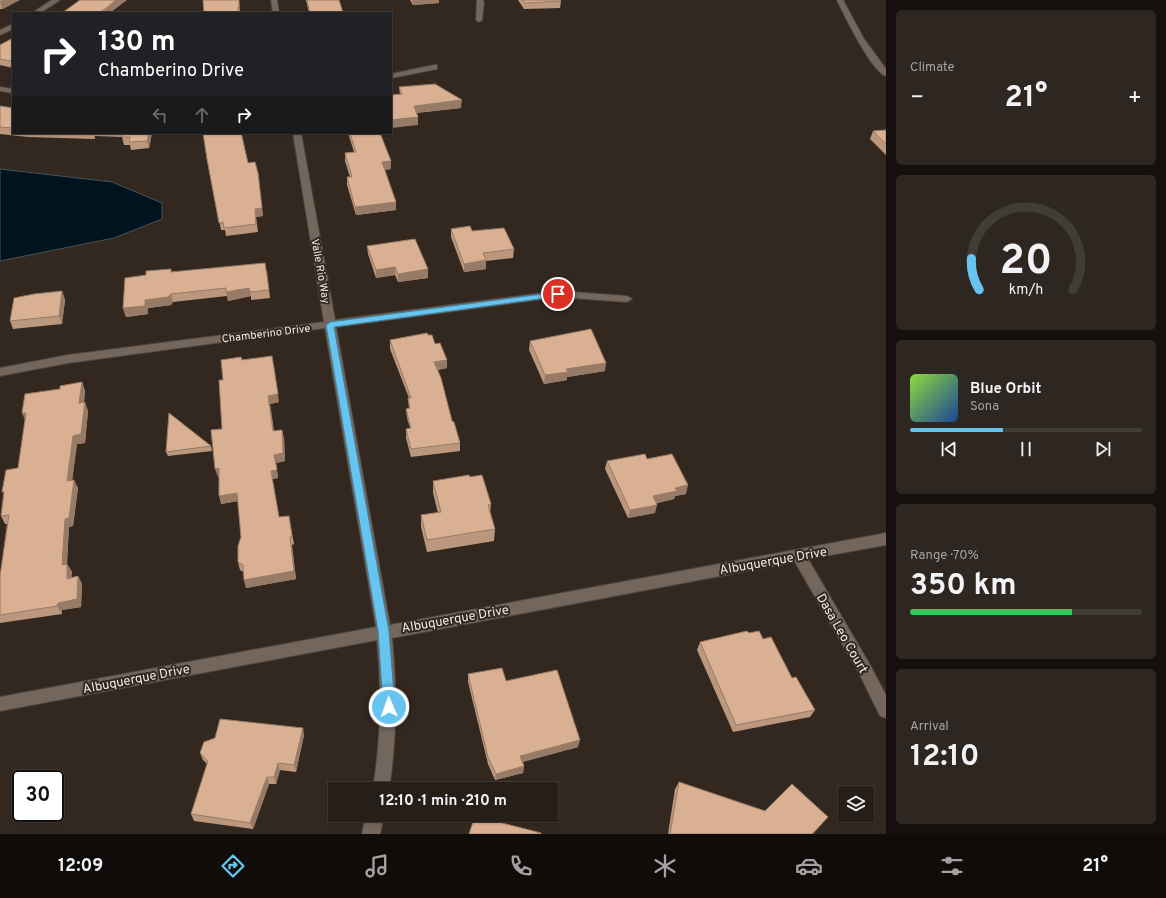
<!DOCTYPE html>
<html lang="en">
<head>
<meta charset="utf-8">
<style>
  :root { --surface:#261e18; --page:#2e2721; --text:#f1f3f6; --muted:#a4a2a2; --line:#423c37; --accent:#66c4ef }
  body { margin:0; font-family:Overpass,sans-serif; background:var(--page); color:var(--text); height:100vh; display:flex; flex-direction:column; font-size:15px; white-space:nowrap }
  * { box-sizing:border-box; margin:0 }
  p { font-size:13px; color:var(--muted) }
  .icon { flex:none; width:22px; height:22px; fill:none; stroke:currentColor; stroke-width:2; stroke-linecap:round; stroke-linejoin:round }
  .map { position:relative; flex:1; overflow:hidden }
  .panel { display:flex; flex-direction:column; gap:10px; padding:10px; background:#15100d; width:280px }
  .panel>* { flex:none }
  .banner { position:absolute; left:12px; top:12px; width:380px; height:122px; border-radius:0px; box-shadow:0 1px 3px #0004,0 0 0 1px var(--line); background:#202124; color:#fff; overflow:hidden }
  .controls { position:absolute; left:838px; top:786px; display:grid; gap:8px }
  .controls a { display:grid; place-items:center; width:36px; height:36px; border-radius:0px; background:var(--surface); box-shadow:0 1px 3px #0004,0 0 0 1px var(--line); font-size:20px }
  .speed { position:absolute; left:12px; top:770px; display:flex; gap:8px; font-size:20px; font-weight:700; text-align:center }
  .speed>* { display:grid; place-content:center; width:52px; height:52px; border-radius:50%; background:var(--surface); box-shadow:0 1px 3px #0004,0 0 0 1px var(--line); line-height:1 }
  .speed .limit { border:2px solid #111; border-radius:6px; background:#fff; color:#111 }
  .pin { position:absolute; display:grid; place-items:center; width:34px; height:34px; color:#fff; margin:-17px; border:2px solid #fff; border-radius:50%; box-shadow:0 1px 4px #0007 }
  .me { position:absolute; width:44px; margin:-22px; rotate:358deg; stroke-linejoin:round; filter:drop-shadow(0 0 3px #0008) }
  .turn { display:flex; align-items:center; gap:14px; height:84px; padding:0 20px; font-size:18px }
  .turn .icon { width:52px; height:52px; stroke-width:2.5 }
  .turn b { display:block; font-size:28px; line-height:34px }
  .lanes { display:flex; align-items:center; height:38px; padding:0 20px; background:#0003; justify-content:center; gap:20px; direction:ltr }
  .lanes .off { opacity:.35 }
  .big { font-size:30px; font-weight:700; line-height:1.1 }
  .panel .tile { flex:1; display:flex; flex-direction:column; justify-content:center; gap:6px; min-width:0; padding:0 14px; border-radius:6px; background:var(--page) }
  .panel .dial { align-items:center; gap:0 }
  .dial svg { height:104px; overflow:visible; fill:none; stroke:var(--line); stroke-width:7; stroke-linecap:round; text-anchor:middle }
  .dial text { fill:var(--text); stroke:none }
  .song { display:flex; align-items:center; gap:12px }
  .cover { width:48px; height:48px; border-radius:6px; background:linear-gradient(135deg,hsl(90 70% 55%),hsl(220 70% 35%)) }
  .played { height:4px; border-radius:2px; background:linear-gradient(90deg,var(--accent) 40%,var(--line) 40%) }
  .keys { display:flex; justify-content:space-around; direction:ltr }
  .heat { display:flex; justify-content:space-between; align-items:center; font-size:22px; direction:ltr }
  .charge { height:6px; border-radius:3px; background:linear-gradient(90deg,#34c759 70%,var(--line) 0) }
  .trip { position:absolute; left:328px; top:782px; width:230px; height:40px; border-radius:0px; background:var(--surface); box-shadow:0 1px 3px #0004,0 0 0 1px var(--line); font-weight:700; line-height:40px; text-align:center }
  .tabs { display:flex; height:64px; justify-content:space-around; align-items:center; background:#0f0c0a; color:var(--muted) }
  .tabs .icon { width:28px; height:28px }
  .tabs .selected { color:var(--accent) }
  .tabs b { font-size:18px; color:var(--text) }
  main { display:flex; flex:1; min-height:0 }
  .map>svg:first-child { display:block }
  .water { fill:#00131e; stroke:#485359 }
  .lines { fill:none; stroke-linecap:round; stroke-linejoin:round }
  .street-casing { stroke:#4e453d; stroke-width:2 }
  .street { fill:#73665d; fill-rule:evenodd }
  .wall { fill:#bb977e }
  .shaded-wall { fill:#987b66 }
  .building { fill:#d9b092; stroke:#987b66 }
  .route { fill:#66c4ef; stroke:#427f9b }
  .labels { text-anchor:middle; stroke-width:4; stroke-linejoin:round; paint-order:stroke }
  .street-label { font-size:11px; fill:#f1e9e3; stroke:#332820 }
  .near-street-label { font-size:13px; fill:#f1e9e3; stroke:#332820 }
</style>
</head>
<body>
<main>
<div class="map">
<svg width="886" height="834" viewBox="0 0 886 834">
  <rect width="100%" height="100%" fill="#332820"/>
  <polygon class="water" points="0,169 112,182 162,203 162,219 114,238 0,261"/>
  <g class="lines">
    <defs>
      <g id="street">
        <polygon points="52,0 60,0 40,13 32,13"/>
        <polygon points="271,0 277,0 279,13 273,13"/>
        <polygon points="477,0 483,0 484,2 482,20 479,22 476,20"/>
        <path d="M837,0h6l21,39 22,30v7c-14,-4 -42,-61 -49,-76z"/>
        <polygon points="13,24 13,29 0,35 0,30"/>
        <polygon points="434,65 437,65 437,69 391,78 391,74"/>
        <polygon points="0,87 13,89 13,93 0,91"/>
        <path d="M293,133h8l34,187 223,-29 69,5 5,3 -5,3 -69,-5 -222,30 54,298 496,-92v12l-78,14 62,106 16,30v23l-6,-2 -20,-41 -65,-113 -403,76c5,51 5,100 -3,151h-16c8,-50 9,-98 4,-149l-377,71v-14l376,-70 -51,-299 -257,35 -68,13v-8l68,-13 256,-33z"/>
        <polygon points="366,815 384,815 380,834 362,834"/>
      </g>
    </defs>
    <use href="#street" class="street-casing"/>
    <use href="#street" class="street"/>
  </g>
  <g class="wall">
    <polygon points="0,0 3,9 0,9"/>
    <polygon points="203,0 239,0 240,13 204,13"/>
    <polygon points="306,0 339,0 343,13 309,13"/>
    <polygon points="410,0 439,0 439,3 413,5"/>
    <polygon points="518,0 560,0 561,1 560,8 524,9"/>
    <polygon points="13,38 13,68 0,65 0,45"/>
    <polygon points="399,87 461,108 417,113 418,117 418,125 400,94"/>
    <polygon points="0,106 13,108 13,133 152,133 149,148 131,150 130,145 124,145 122,137 95,136 95,139 28,137 0,134"/>
    <polygon points="886,130 886,155 870,139 873,131"/>
    <polygon points="348,133 380,133 391,161 391,169 384,170 396,210 356,215 347,185 347,177 350,177 345,161 345,153 354,152"/>
    <polygon points="242,135 248,163 258,173 263,216 256,217 258,232 226,236 225,230 221,230 207,159"/>
    <polygon points="451,229 472,231 514,249 513,258 486,261 486,269 464,272 451,237"/>
    <polygon points="367,246 428,278 398,282 395,275 376,278 368,254"/>
    <polygon points="267,271 270,298 251,300 251,296 228,301 227,296 173,302 171,305 148,308 148,314 126,317 123,308 172,272"/>
    <polygon points="62,291 65,300 62,324 13,329 10,321"/>
    <polygon points="428,335 435,344 447,368 438,370 452,421 460,443 460,451 411,457 406,438 406,429 410,428 407,418 406,409 409,409 408,398 409,398 390,349 390,340"/>
    <polygon points="530,341 605,371 567,377 567,380 544,384 529,350"/>
    <polygon points="242,360 279,402 270,404 274,431 284,438 285,461 276,463 278,478 272,479 279,517 289,516 294,544 292,545 296,579 246,588 243,572 240,570 238,562 241,537 238,501 221,504 219,477 218,477 222,429 223,380"/>
    <polygon points="82,382 85,391 84,402 88,411 85,443 77,444 72,480 78,488 73,526 69,527 67,564 72,572 71,578 78,576 82,584 81,607 62,610 62,614 0,623 0,576 7,524 5,524 1,516 4,496 60,389"/>
    <polygon points="211,446 212,451 168,456 166,452"/>
    <polygon points="647,459 686,494 675,496 674,499 656,503 655,513 628,518 605,469 607,461"/>
    <polygon points="433,481 491,504 490,514 495,529 494,541 427,552 421,527 421,515 438,513 433,493"/>
    <polygon points="749,633 763,639 815,710 810,717 733,732 697,650 700,642"/>
    <polygon points="468,674 506,681 578,747 522,762 524,766 523,773 495,780 488,764 468,682"/>
    <polygon points="304,735 296,772 280,770 276,784 269,784 253,829 194,821 191,814 207,764 203,760 200,753"/>
    <polygon points="679,782 765,811 828,817 813,834 668,834 675,789"/>
  </g>
  <g class="shaded-wall">
    <polygon points="5,0 20,0 3,9 0,2"/>
    <polygon points="116,0 127,0 110,13 98,13"/>
    <polygon points="412,0 439,0 439,3 413,5"/>
    <polygon points="13,60 13,67 11,61"/>
    <polygon points="462,100 461,108 414,113 414,106"/>
    <polygon points="418,117 418,125 391,128 391,120"/>
    <polygon points="93,133 94,133 95,136 95,139"/>
    <polygon points="149,133 152,133 149,148 147,141"/>
    <polygon points="241,133 252,133 241,135"/>
    <polygon points="391,161 391,169 382,170 382,162"/>
    <polygon points="258,173 263,216 256,217 258,232 255,209"/>
    <polygon points="396,202 396,210 356,215 355,207"/>
    <polygon points="486,260 486,269 464,272 464,264"/>
    <polygon points="395,267 395,275 376,278 376,270"/>
    <polygon points="428,269 428,278 398,282 398,274"/>
    <polygon points="249,288 251,296 228,301 226,292"/>
    <polygon points="62,291 65,300 62,324 59,316"/>
    <polygon points="171,294 173,302 171,305 148,308 148,314 126,317 123,308 145,300"/>
    <polygon points="447,360 447,368 435,370 434,362"/>
    <polygon points="606,363 605,371 567,377 567,380 544,384 545,375 566,369"/>
    <polygon points="274,365 279,402 270,404 275,440 268,396"/>
    <polygon points="82,382 85,391 83,411 79,403"/>
    <polygon points="85,402 88,411 85,443 77,444 71,489 67,481 73,436"/>
    <polygon points="22,413 26,413 26,422"/>
    <polygon points="282,430 284,438 285,461 276,463 278,478 272,479 271,471 274,455"/>
    <polygon points="219,468 221,476 218,477 215,469"/>
    <polygon points="74,480 78,488 73,526 69,527 66,573 62,565 65,519"/>
    <polygon points="688,485 686,494 675,496 674,499 651,505 653,496 675,488"/>
    <polygon points="237,493 239,501 221,504 219,496"/>
    <polygon points="657,505 655,513 628,518 630,510"/>
    <polygon points="290,537 296,579 246,588 244,580"/>
    <polygon points="67,564 72,572 71,587 67,579"/>
    <polygon points="78,576 82,584 81,607 62,610 62,614 57,606 58,603"/>
    <polygon points="303,728 304,735 296,772 294,765"/>
    <polygon points="580,740 578,747 519,763 520,756"/>
    <polygon points="278,763 280,770 276,784 274,777"/>
    <polygon points="524,766 523,773 495,780 496,774"/>
    <polygon points="267,777 269,784 253,829 250,823"/>
  </g>
  <g class="building">
    <polygon points="0,0 5,0 0,2"/>
    <polygon points="80,0 116,0 105,9 98,13 56,13 57,12 62,13"/>
    <polygon points="203,0 239,0 239,7 238,7 238,13 204,13"/>
    <polygon points="307,0 339,0 343,13 310,13"/>
    <polygon points="523,0 560,0 561,1 525,3"/>
    <polygon points="13,38 13,60 11,61 0,59 0,45"/>
    <polygon points="435,84 462,100 414,106 418,117 391,120 391,95 402,94 399,87"/>
    <polygon points="0,106 13,108 13,128 0,127"/>
    <polygon points="886,130 886,144 873,131"/>
    <polygon points="123,133 149,133 147,141 129,142 130,137 122,137"/>
    <polygon points="203,133 241,133 248,163 255,162 258,173 262,208 255,209 256,224 224,228 223,222 219,223 207,159"/>
    <polygon points="350,133 380,133 391,161 382,162 396,202 355,207 347,177 352,177 345,153 356,152"/>
    <polygon points="470,226 472,231 504,228 514,249 483,253 486,260 464,264 451,229"/>
    <polygon points="415,239 428,269 398,274 395,267 376,270 367,246"/>
    <polygon points="265,263 269,290 250,292 249,288 226,292 226,288 171,294 168,297 145,300 145,306 123,308 125,278 146,275 146,271 171,269 171,272"/>
    <polygon points="62,291 59,316 10,321 14,298 34,294"/>
    <polygon points="591,329 606,363 566,369 568,372 545,375 530,341"/>
    <polygon points="427,333 428,335 432,335 435,344 440,343 447,360 434,362 441,378 452,421 454,422 460,443 411,449 406,429 411,428 406,409 410,408 408,398 411,398 390,340"/>
    <polygon points="272,356 278,394 268,396 273,431 282,430 283,453 274,455 277,470 271,471 279,517 289,516 292,536 290,537 294,571 244,580 243,565 238,562 238,546 241,537 237,493 219,496 219,468 215,469 211,430 222,429 219,380 223,380 221,360 241,357 242,360"/>
    <polygon points="82,382 79,403 85,402 81,434 73,436 67,481 74,480 69,518 65,519 62,565 67,564 67,579 78,576 77,599 58,603 57,606 0,615 0,576 9,515 1,516 4,492 2,492 6,470 18,468 26,413 22,413 25,394 60,389 60,386"/>
    <polygon points="169,413 211,446 166,452"/>
    <polygon points="645,454 647,459 672,454 688,485 675,488 677,491 653,496 657,505 630,510 607,461"/>
    <polygon points="469,475 470,477 482,475 491,504 488,505 495,529 427,540 421,515 441,512 433,481"/>
    <polygon points="747,631 749,633 759,631 763,639 771,637 792,678 796,677 815,710 736,725 700,642"/>
    <polygon points="502,668 506,681 557,670 580,740 520,756 524,766 496,774 488,757 468,674"/>
    <polygon points="220,719 303,728 294,765 278,763 274,777 267,777 250,823 191,814 208,761 200,753 204,742 215,738"/>
    <polygon points="679,782 765,811 792,784 828,817 812,834 670,834"/>
    <polygon points="475,816 541,833 541,834 469,834"/>
  </g>
  <polygon class="route" points="558,292 561,293 561,296 334,327 389,631 395,707 393,711 389,713 385,711 383,707 378,631 326,325 330,322"/>
  <g class="labels">
    <g class="street-label">
      <text transform="translate(321 271) rotate(80)" y="4">Valle Rio Way</text>
      <text transform="translate(266 333) rotate(-7)" y="4">Chamberino Drive</text>
    </g>
    <g class="near-street-label">
      <text transform="translate(773 560) rotate(-10)" y="5">Albuquerque Drive</text>
      <text transform="translate(455 618) rotate(-10)" y="5">Albuquerque Drive</text>
      <text transform="translate(843 633) rotate(60)" y="5">Dasa Leo Court</text>
      <text transform="translate(136 678) rotate(-11)" y="5">Albuquerque Drive</text>
    </g>
  </g>
</svg>
<div class="controls">
<a><svg class="icon" aria-label="layers" viewBox="0 0 24 24"><path d="M12 4l9 5-9 5-9-5zM3 14l9 5 9-5"/></svg></a>
</div>
<div class="speed"><div class="limit">30</div></div>
<div class="pin" style="left:558px;top:294px;background:#d93025"><svg class="icon" aria-label="arrive" viewBox="0 0 24 24"><path d="M6 21V4h12l-3 4 3 4H6"/></svg></div>
<svg class="me" style="left:389px;top:707px" viewBox="-20 -20 40 40"><circle r="17" fill="#66c4ef" stroke="#fff" stroke-width="3"/><path d="M0-11L8 9 0 5-8 9z" fill="#fff"/></svg>
<div class="trip">12:10 · 1 min · 210 m</div>
<div class="banner">
<div class="turn"><svg class="icon" aria-label="right" viewBox="0 0 24 24"><path d="M7 20v-9h11M14 6l5 5-5 5"/></svg><div><b>130 m</b>Chamberino Drive</div></div>
<div class="lanes"><svg class="icon off" aria-label="left" viewBox="0 0 24 24"><path d="M17 20v-9H6M10 6l-5 5 5 5"/></svg><svg class="icon off" aria-label="ahead" viewBox="0 0 24 24"><path d="M12 20V5M6 11l6-6 6 6"/></svg><svg class="icon" aria-label="right" viewBox="0 0 24 24"><path d="M7 20v-9h11M14 6l5 5-5 5"/></svg></div>
</div>
</div>
<section class="panel">
<div class="tile"><p>Climate</p>
<div class="heat"><a>−</a><b class="big">21°</b><a>+</a></div>
</div>
<div class="tile dial"><svg viewBox="0 0 100 80">
<path d="M14 69A42 42 0 1 1 86 69"/>
<path d="M14 69A42 42 0 0 1 8 45" stroke="#66c4ef"/>
<text x="50" y="56" font-size="32" font-weight="700">20</text>
<text x="50" y="72" font-size="11">km/h</text>
</svg></div>
<div class="tile">
<div class="song"><i class="cover"></i><div><b>Blue Orbit</b><p>Sona</p></div></div>
<div class="played"></div>
<div class="keys"><svg class="icon" aria-label="previous" viewBox="0 0 24 24"><path d="M18 5L8 12l10 7zM5 5v14"/></svg><svg class="icon" aria-label="pause" viewBox="0 0 24 24"><path d="M8 5v14M16 5v14"/></svg><svg class="icon" aria-label="next" viewBox="0 0 24 24"><path d="M6 5l10 7-10 7zM19 5v14"/></svg></div>
</div>
<div class="tile"><p>Range · 70%</p><b class="big">350 km</b><div class="charge"></div></div>
<div class="tile"><p>Arrival</p><b class="big">12:10</b></div>
</section>
</main>
<nav class="tabs">
<b>12:09</b>
<svg class="icon selected" aria-label="directions" viewBox="0 0 24 24"><path d="M12 3l9 9-9 9-9-9zM9 14v-3h6M13 9l2 2-2 2"/></svg>
<svg class="icon" aria-label="music" viewBox="0 0 24 24"><path d="M9 18V5l10-2v13"/><circle cx="6" cy="18" r="3"/><circle cx="16" cy="16" r="3"/></svg>
<svg class="icon" aria-label="phone" viewBox="0 0 24 24"><path d="M5 4h4l2 5-3 2q2 4 5 5l2-3 5 2v4C11 20 4 13 5 4z"/></svg>
<svg class="icon" aria-label="climate" viewBox="0 0 24 24"><path d="M12 3v18M4 7l16 10M4 17L20 7"/></svg>
<svg class="icon" aria-label="car" viewBox="0 0 24 24"><path d="M5 17H2v-5l4-1 3-4h7l3 4 3 1v5h-3M9 17h6M6 11h13"/><circle cx="7" cy="17" r="2"/><circle cx="17" cy="17" r="2"/></svg>
<svg class="icon" aria-label="filters" viewBox="0 0 24 24"><path d="M4 7h16M4 17h16"/><circle cx="9" cy="7" r="2"/><circle cx="15" cy="17" r="2"/></svg>
<b>21°</b>
</nav>
</body>
</html>
